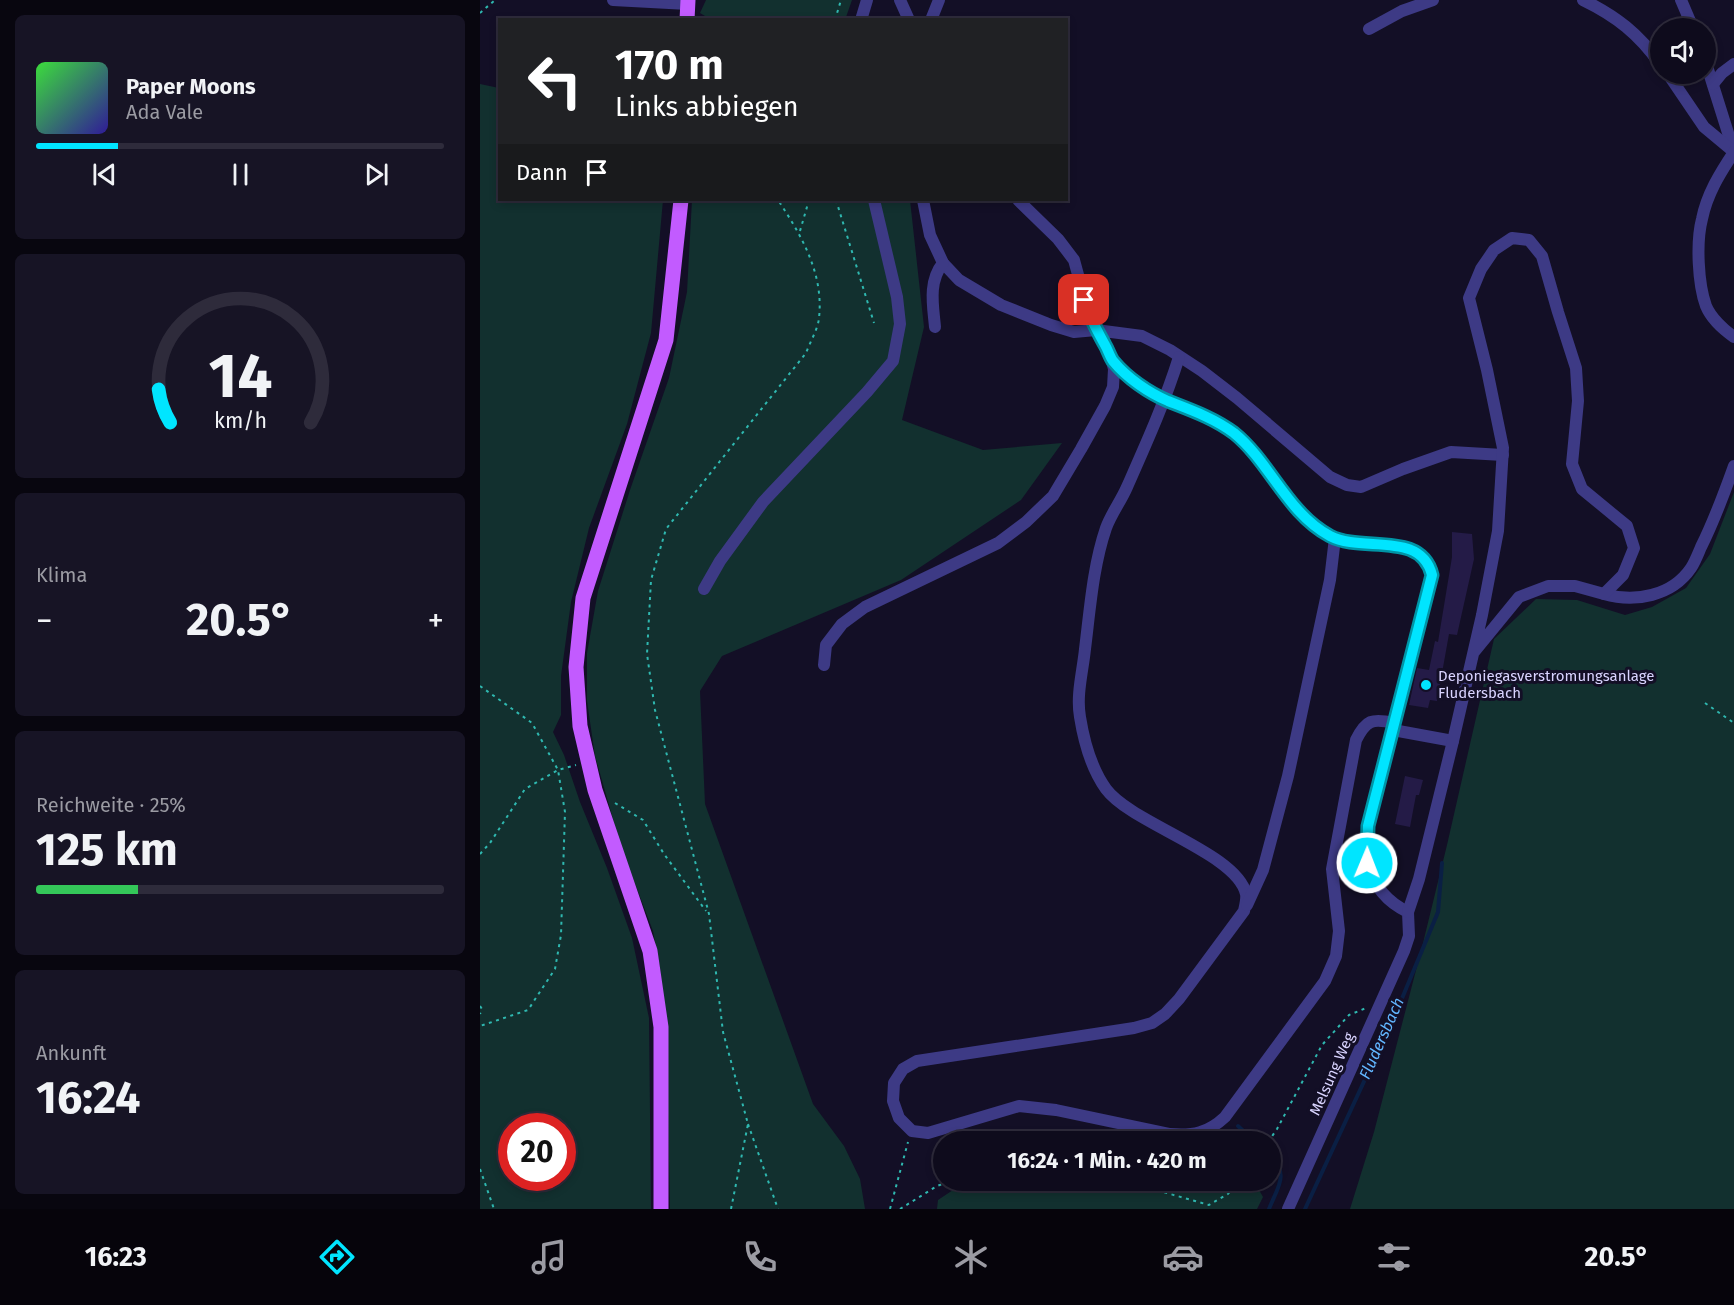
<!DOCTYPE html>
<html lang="de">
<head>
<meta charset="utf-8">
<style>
  :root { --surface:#0e0b1c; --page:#171425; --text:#f1f3f6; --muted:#9b9ba3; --line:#2e2b3b; --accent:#00e5ff }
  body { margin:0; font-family:"Fira Sans",sans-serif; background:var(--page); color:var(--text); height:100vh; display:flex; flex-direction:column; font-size:22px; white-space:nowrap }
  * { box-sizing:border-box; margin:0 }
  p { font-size:20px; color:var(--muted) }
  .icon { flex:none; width:33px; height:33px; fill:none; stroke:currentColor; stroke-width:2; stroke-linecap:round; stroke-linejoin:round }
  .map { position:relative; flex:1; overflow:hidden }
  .panel { display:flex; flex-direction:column; gap:15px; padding:15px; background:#08060f; width:480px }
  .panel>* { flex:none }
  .banner { position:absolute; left:18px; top:18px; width:570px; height:183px; border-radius:0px; box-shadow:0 3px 9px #0003,0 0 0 2px var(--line); background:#202124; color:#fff; overflow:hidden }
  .controls { position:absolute; left:1170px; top:18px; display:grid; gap:12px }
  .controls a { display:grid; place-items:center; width:66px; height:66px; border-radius:50%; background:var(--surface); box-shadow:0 3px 9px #0003,0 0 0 2px var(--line); font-size:30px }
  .speed { position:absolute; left:18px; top:1113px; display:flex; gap:12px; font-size:30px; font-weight:700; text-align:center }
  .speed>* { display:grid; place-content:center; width:78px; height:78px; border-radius:50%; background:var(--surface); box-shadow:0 3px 9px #0003,0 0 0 2px var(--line); line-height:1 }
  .speed .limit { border:9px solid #d22; background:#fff; color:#111 }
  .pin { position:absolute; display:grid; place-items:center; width:51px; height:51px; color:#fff; margin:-26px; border-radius:12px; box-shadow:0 3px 9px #0006 }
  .me { position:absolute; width:66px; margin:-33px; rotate:1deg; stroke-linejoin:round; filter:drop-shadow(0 0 4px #0008) }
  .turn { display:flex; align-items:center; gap:21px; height:126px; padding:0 18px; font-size:27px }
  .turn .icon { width:78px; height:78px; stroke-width:2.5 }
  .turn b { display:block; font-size:42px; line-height:51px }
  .then { display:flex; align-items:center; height:57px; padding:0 18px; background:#0003; gap:12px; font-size:22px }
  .big { font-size:45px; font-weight:700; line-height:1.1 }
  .panel .tile { flex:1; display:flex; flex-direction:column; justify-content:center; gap:9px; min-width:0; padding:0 21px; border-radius:9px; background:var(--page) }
  .panel .dial { align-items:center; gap:0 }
  .dial svg { height:156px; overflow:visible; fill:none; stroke:var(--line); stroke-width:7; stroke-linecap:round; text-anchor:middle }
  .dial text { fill:var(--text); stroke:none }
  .song { display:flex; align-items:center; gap:18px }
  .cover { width:72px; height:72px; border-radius:9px; background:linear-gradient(135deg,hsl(120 70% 55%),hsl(250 70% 35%)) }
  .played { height:6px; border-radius:3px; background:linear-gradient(90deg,var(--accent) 20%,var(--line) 20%) }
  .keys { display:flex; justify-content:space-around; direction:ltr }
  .heat { display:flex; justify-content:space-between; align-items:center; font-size:33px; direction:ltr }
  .charge { height:9px; border-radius:4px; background:linear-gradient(90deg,#34c759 25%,var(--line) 0) }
  .trip { position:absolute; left:453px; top:1131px; width:348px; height:60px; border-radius:30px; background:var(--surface); box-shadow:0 3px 9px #0003,0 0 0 2px var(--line); font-weight:700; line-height:60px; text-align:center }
  .tabs { display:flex; height:96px; justify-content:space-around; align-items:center; background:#06040b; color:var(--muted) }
  .tabs .icon { width:42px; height:42px }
  .tabs .on { color:var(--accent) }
  .tabs b { font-size:27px; color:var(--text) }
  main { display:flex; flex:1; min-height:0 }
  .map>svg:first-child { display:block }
  .green { fill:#12302f; fill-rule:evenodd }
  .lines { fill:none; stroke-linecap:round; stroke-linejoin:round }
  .stream { stroke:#0a1f44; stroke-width:4 }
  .building { fill:#241b47 }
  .path { stroke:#2fb8b0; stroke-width:2; stroke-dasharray:3 4.5; stroke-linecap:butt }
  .minor { stroke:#3d3a85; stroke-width:12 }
  .major { stroke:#c25bff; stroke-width:15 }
  .route-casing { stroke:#0095a6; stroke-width:15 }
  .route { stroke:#00e5ff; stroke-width:10 }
  .poi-dot { fill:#00e5ff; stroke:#130f26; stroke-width:2 }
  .labels { text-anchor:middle; stroke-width:6; stroke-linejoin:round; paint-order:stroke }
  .poi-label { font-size:15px; fill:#d9d4ff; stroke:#130f26; text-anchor:start }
  .street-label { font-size:15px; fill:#d9d4ff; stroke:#130f26 }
  .water-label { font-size:16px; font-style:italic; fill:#62b6ff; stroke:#130f26 }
</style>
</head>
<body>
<main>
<section class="panel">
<div class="tile">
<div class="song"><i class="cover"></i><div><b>Paper Moons</b><p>Ada Vale</p></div></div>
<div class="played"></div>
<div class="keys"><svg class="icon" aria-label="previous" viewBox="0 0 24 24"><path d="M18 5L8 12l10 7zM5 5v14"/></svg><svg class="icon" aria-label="pause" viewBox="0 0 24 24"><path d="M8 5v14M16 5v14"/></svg><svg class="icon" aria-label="next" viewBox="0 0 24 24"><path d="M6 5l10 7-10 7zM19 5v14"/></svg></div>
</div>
<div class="tile dial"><svg viewBox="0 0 100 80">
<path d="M14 69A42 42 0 1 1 86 69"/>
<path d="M14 69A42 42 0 0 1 8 52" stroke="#00e5ff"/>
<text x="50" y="56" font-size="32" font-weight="700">14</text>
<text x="50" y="72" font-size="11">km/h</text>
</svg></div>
<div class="tile"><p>Klima</p>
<div class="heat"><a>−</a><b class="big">20.5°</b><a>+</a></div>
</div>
<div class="tile"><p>Reichweite · 25%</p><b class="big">125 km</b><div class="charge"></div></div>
<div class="tile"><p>Ankunft</p><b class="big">16:24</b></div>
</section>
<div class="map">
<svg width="1254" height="1209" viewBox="0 0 1254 1209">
  <rect width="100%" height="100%" fill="#130f26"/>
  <g class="green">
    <polygon points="226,0 372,0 365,20 230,19 220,13"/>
    <path d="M0,84l19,4 1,112h163l-12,133 -24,91 -38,104 -18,74 -10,74v39l-8,17 11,23 16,47 27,66 25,70 17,80 2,191h-171zM82,1126v52h-50v-52z"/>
    <polygon points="212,200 430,200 444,327 422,420 503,450 582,443 541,500 421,580 242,656 220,691 225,804 333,1104 364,1146 380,1179 385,1209 190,1209 187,1065 180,968 173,931 141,847 115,756 107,701 107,653 118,591 150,490 189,378 207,292"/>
    <polygon points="1254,492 1254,1209 870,1209 894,1132 942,947 967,845 1014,639 1056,599 1097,600 1145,615 1172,607 1206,588 1230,554"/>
    <polygon points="476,1181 774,1181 783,1197 777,1209 457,1209 458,1200 479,1186"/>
  </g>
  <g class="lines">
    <g class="stream">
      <polyline points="758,1126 775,1142"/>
      <path d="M789,1209c9,-23 20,-33 2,-54"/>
      <polyline points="825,1209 918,1008 958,912 962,863"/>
    </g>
  </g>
  <g class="building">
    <polygon points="972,532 992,534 994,559 977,635 969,634 957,701 950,700 948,708 929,705 937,668 949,670 955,641 958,642 972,557"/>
    <polygon points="925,776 943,780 939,795 936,795 930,827 915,824"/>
  </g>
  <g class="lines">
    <g class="path">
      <polyline points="0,13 15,0"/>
      <polyline points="355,20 361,0"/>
      <polyline points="356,200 394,323"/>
      <polyline points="320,231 329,200"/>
      <polyline points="0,686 52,723 78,770 85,812 81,935 75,969 48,1010 0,1026"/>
      <polyline points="1225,703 1254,723"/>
      <polyline points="135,803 163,820 184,854 226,911"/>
      <polyline points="0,854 10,843 45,789 78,770 96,765"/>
      <polyline points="0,1006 2,1009 0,1014"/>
      <polyline points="268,1124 298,1209"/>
      <polyline points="788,1142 797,1129 842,1045 869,1015 886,1008"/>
      <polyline points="0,1169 14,1209"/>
      <polyline points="641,1180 729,1205 748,1194 758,1180"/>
      <path d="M251,1209l17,-85 -25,-92 -14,-118 -54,-204 -8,-56 4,-74 15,-51 140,-176c4,-11 12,-24 13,-35 5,-45 -18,-83 -41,-118"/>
      <polyline points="410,1209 428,1142"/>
      <polyline points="420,1209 457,1186 473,1180"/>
    </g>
    <g class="minor">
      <polyline points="133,0 208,4"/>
      <polyline points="420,0 429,20"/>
      <path d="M1103,0c33,16 56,34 77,64"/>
      <polyline points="1201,0 1213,28"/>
      <polyline points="381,20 387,0"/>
      <polyline points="451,20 459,0"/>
      <polyline points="889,29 922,11 953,0"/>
      <polyline points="1226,63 1254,152"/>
      <polyline points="1188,74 1224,127 1254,152"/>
      <polyline points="1233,84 1242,73 1254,64"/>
      <path d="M1254,152c-14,21 -27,42 -32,67 -6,23 -4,65 4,87 5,12 18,24 28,31"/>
      <polyline points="443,200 450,235 463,263 479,280 521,305 571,325 594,332 616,330 662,336 690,350 722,371 757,398 850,477 867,485 881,487 923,469 971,452 1023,455"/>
      <path d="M455,327c-2,-22 -7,-45 8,-64"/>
      <path d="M699,357c-14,45 -33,87 -52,130 -6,14 -16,27 -21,41 -13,38 -16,81 -21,121 -2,21 -9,46 -5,68 4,25 11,51 26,72 26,35 131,64 140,105 1,5 -1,12 -2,17l-65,88 -14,15 -13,9 -18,5 -217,33 -14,8 -9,14 -1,18 6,17 13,13 16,2 91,-27 37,4 114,24c23,2 38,-1 55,-17l100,-136 11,-25 3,-25 -7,-62 24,-129c10,-20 16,-22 38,-17"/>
      <path d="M632,360c12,11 24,24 38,32 28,16 61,22 86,43 33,29 54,78 93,100 32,18 92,-5 103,40l-64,251c0,11 -3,26 0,38 6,23 19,38 40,48l1,24 -5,15 -116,258"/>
      <polyline points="224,589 240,561 283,502 387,392 413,361 420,324 417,297 394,200"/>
      <path d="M1124,594c31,9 68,2 87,-26 4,-6 7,-14 10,-21 13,-26 23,-53 33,-81"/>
      <polyline points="344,665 346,645 362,624 385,607 518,543 546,522 573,496 601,449 625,406 633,387 634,369 631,358 609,315 594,260 578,239 538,200"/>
      <polyline points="913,730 973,741"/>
      <polyline points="767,905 783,870 808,776 850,580 855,538"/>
      <polyline points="928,912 939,879 973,741 1002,615 1018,531 1023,448 1007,370 989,298 1001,269 1014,250 1032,238 1049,240 1062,256 1078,312 1096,368 1098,401 1092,464 1102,489 1147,526 1154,548 1143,575 1124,594 1095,586 1068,586 1039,597 994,652"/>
    </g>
    <g class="major">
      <polyline points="207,20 208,0"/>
      <polyline points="181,1209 181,1027 170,951 115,790 100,726 96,667 103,598 186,340 201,200"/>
    </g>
  </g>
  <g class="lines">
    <defs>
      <path id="route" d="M604,300c5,17 13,30 21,45 3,5 5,12 8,16 14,17 36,32 55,40 23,9 46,17 66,32 36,29 53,80 96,103 32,17 91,-6 102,39l-64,251 -1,37"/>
    </defs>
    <use href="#route" class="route-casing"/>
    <use href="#route" class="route"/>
  </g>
  <circle class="poi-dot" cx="946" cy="685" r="6"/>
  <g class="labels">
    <g class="poi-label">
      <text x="958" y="681">Deponiegasverstromungsanlage<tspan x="958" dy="17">Fludersbach</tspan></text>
    </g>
    <g class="street-label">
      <text transform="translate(852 1074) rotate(-66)" y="5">Melsung Weg</text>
    </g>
    <g class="water-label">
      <text transform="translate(901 1038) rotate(-66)" y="6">Fludersbach</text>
    </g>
  </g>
</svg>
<div class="controls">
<a><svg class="icon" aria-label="sound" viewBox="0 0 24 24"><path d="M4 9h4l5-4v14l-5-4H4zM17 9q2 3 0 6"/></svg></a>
</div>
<div class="speed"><div class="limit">20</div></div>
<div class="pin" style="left:604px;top:300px;background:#d93025"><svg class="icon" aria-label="arrive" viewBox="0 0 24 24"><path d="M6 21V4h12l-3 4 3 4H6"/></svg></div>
<svg class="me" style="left:887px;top:863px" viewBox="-20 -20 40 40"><circle r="17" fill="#00e5ff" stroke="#fff" stroke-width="3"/><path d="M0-11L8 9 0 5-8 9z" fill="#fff"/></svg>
<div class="trip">16:24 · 1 Min. · 420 m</div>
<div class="banner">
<div class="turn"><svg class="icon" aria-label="left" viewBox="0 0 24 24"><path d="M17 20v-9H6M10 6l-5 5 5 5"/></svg><div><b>170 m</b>Links abbiegen</div></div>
<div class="then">Dann<svg class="icon" aria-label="arrive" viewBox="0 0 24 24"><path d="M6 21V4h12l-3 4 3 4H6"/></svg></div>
</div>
</div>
</main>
<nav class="tabs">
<b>16:23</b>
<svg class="icon on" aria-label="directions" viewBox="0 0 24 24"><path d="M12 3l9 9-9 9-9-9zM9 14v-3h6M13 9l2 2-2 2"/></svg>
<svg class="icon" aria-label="music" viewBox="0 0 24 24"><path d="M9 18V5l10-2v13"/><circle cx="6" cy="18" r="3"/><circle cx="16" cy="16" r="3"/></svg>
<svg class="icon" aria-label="phone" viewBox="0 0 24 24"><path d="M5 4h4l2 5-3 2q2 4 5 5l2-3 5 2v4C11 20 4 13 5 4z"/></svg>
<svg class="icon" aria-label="climate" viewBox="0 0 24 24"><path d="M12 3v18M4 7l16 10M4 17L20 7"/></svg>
<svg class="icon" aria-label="car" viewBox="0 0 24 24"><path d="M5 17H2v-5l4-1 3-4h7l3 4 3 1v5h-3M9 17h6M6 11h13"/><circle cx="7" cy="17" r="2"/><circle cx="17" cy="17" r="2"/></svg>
<svg class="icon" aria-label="filters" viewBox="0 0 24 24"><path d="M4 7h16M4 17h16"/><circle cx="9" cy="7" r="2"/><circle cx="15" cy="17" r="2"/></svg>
<b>20.5°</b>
</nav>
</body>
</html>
